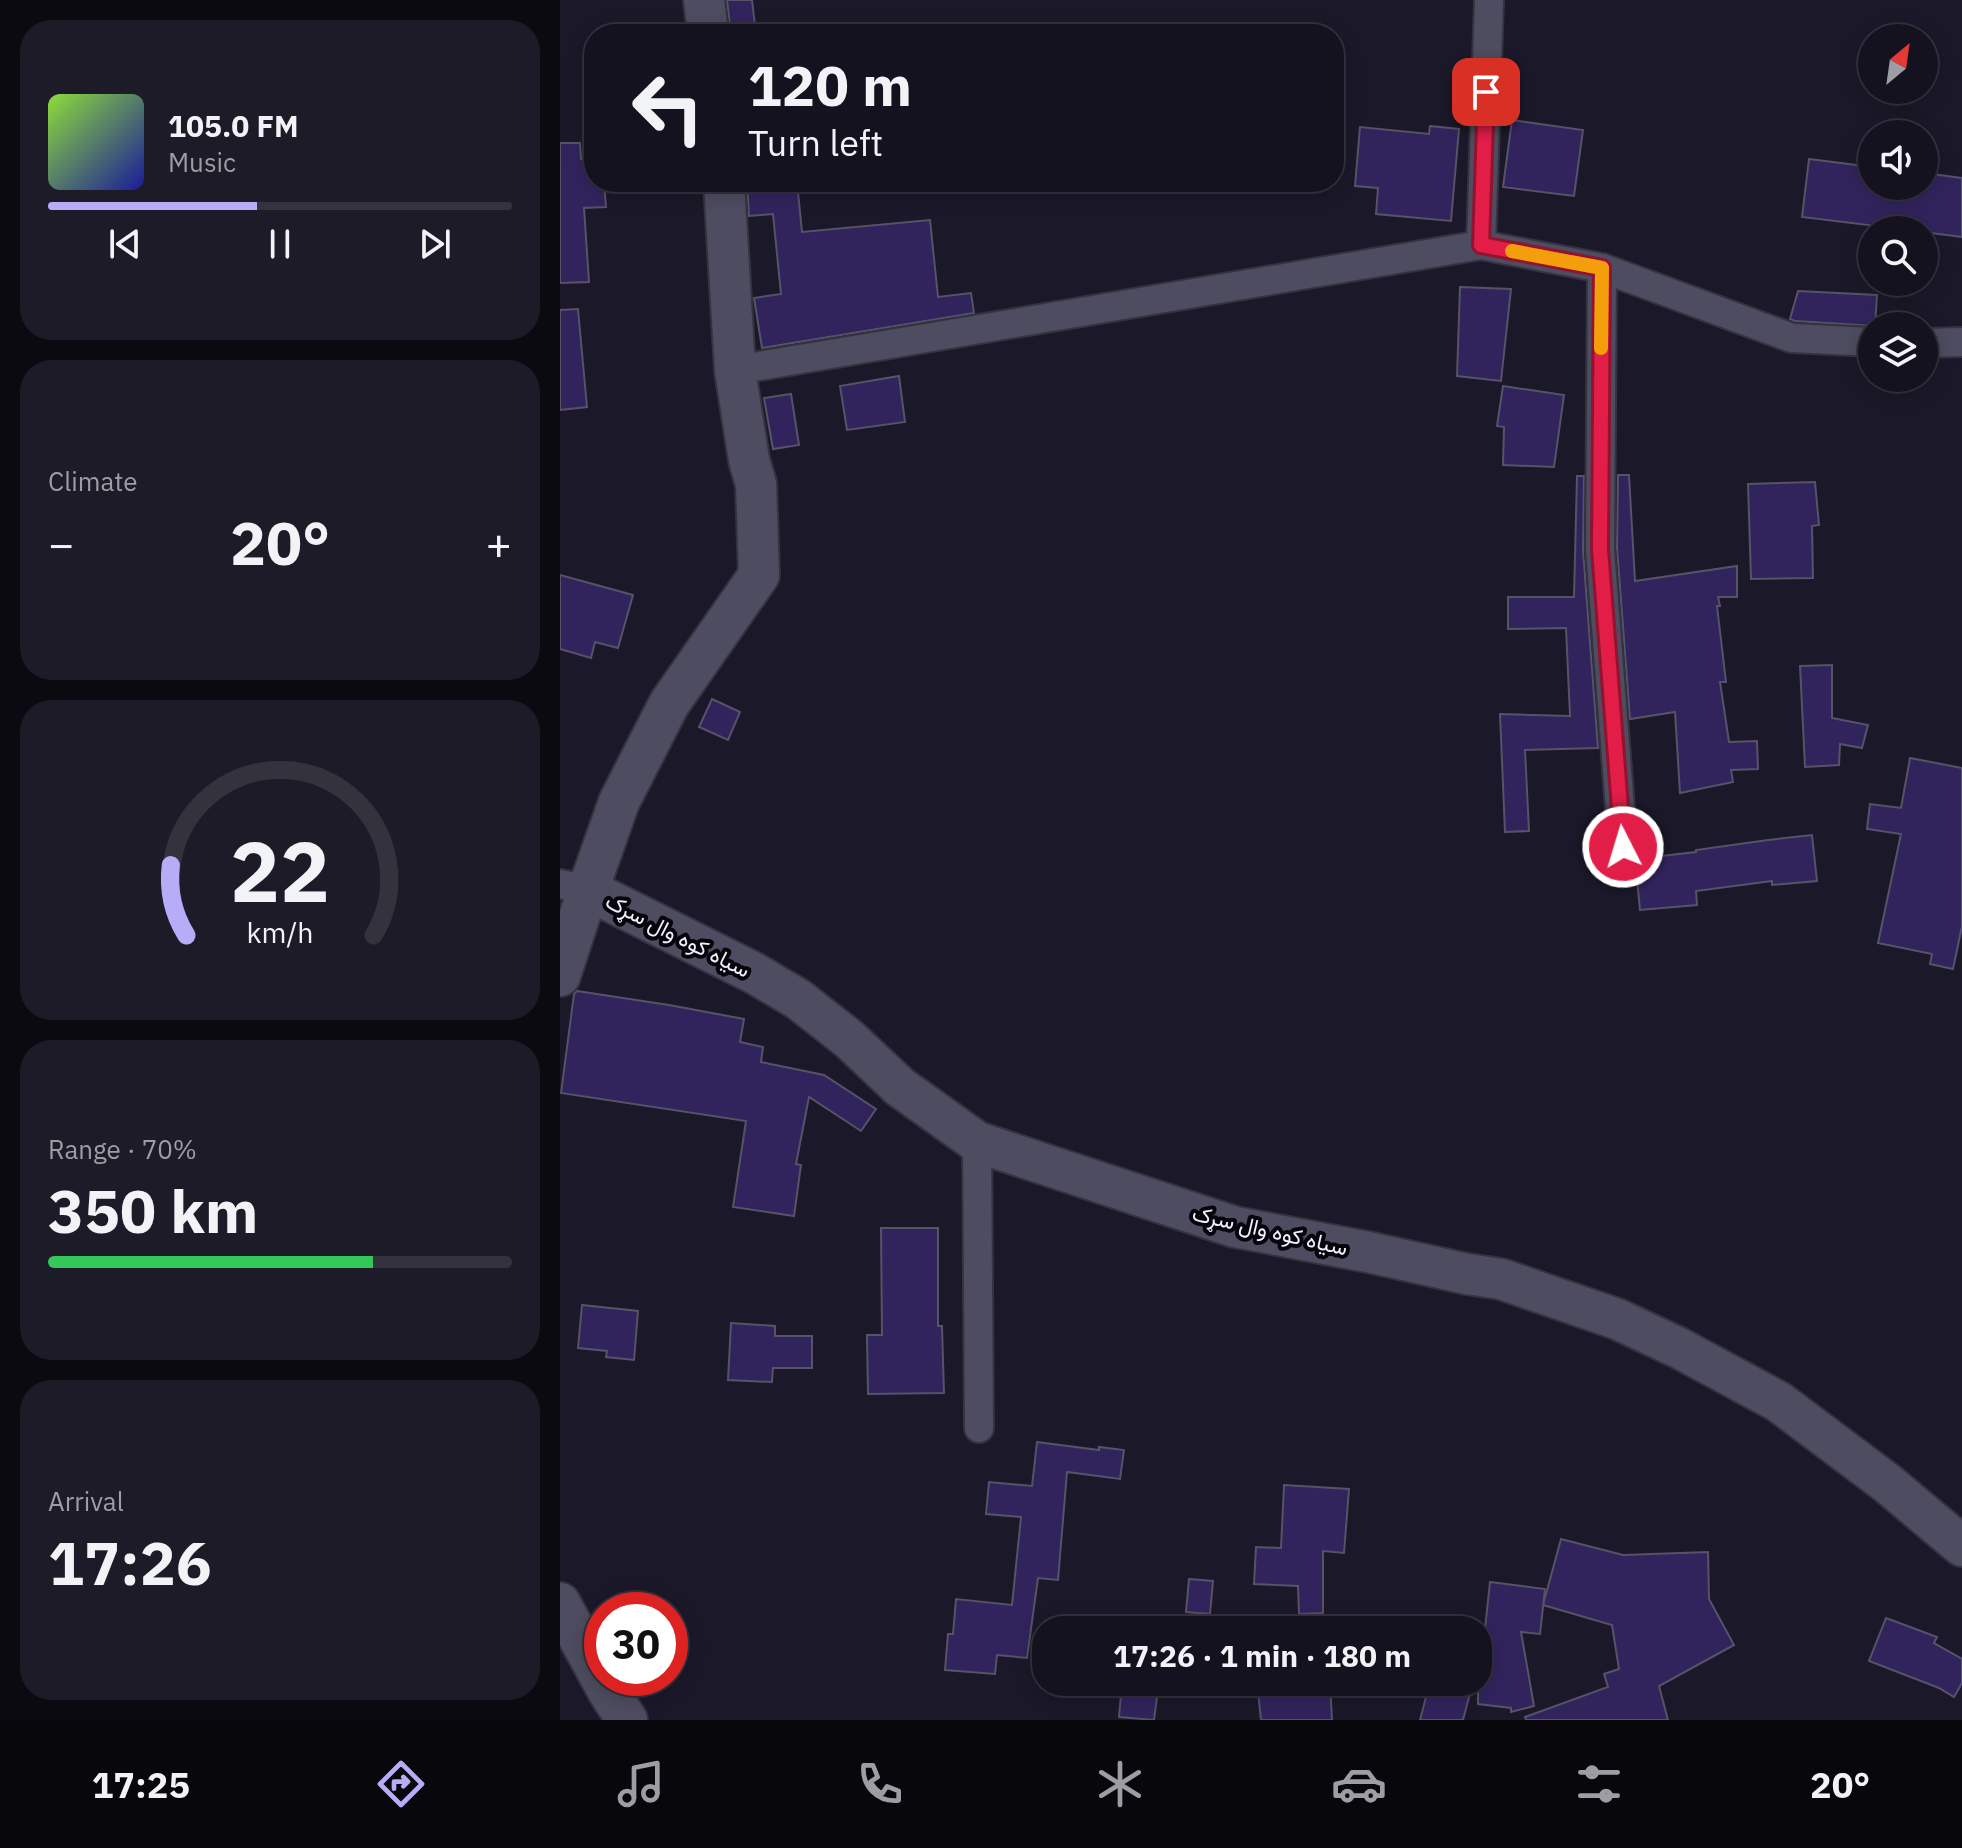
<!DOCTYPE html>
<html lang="en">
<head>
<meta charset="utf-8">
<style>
  :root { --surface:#14121f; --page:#1d1b28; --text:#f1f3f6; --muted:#9d9ea4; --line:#33323d; --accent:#b6acf8 }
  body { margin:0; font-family:"IBM Plex Sans",Vazirmatn,sans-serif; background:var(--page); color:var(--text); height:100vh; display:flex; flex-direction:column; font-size:30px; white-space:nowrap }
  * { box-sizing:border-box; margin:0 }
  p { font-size:26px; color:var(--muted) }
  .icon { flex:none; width:44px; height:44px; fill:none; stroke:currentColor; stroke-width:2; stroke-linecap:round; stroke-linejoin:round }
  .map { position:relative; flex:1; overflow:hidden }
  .panel { display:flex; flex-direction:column; gap:20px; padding:20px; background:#0b0a11; width:560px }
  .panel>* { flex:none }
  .guide { position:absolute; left:24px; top:24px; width:760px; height:168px; border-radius:32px; box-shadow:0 4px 20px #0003,0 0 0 2px var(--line); background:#14121f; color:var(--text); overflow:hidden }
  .needle { width:52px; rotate:29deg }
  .controls { position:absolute; left:1298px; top:24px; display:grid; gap:16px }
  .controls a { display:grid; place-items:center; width:80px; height:80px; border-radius:50%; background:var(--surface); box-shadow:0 4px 20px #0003,0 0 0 2px var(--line); font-size:40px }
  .speed { position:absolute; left:24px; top:1592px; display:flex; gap:16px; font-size:40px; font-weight:700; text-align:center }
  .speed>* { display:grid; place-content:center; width:104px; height:104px; border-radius:50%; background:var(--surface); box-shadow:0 4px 20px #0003,0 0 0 2px var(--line); line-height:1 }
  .speed .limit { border:12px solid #d22; background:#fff; color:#111 }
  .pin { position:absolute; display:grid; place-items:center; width:68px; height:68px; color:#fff; margin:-34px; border-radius:16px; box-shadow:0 4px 12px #0006 }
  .me { position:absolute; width:88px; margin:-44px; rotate:355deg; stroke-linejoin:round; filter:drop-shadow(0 0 6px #0008) }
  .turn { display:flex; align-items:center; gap:28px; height:168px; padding:0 32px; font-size:36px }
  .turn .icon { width:104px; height:104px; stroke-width:2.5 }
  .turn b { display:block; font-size:56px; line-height:68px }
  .big { font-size:60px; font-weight:700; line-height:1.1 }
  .panel .card { flex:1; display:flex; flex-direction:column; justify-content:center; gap:12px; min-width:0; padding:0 28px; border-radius:32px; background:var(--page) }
  .panel .dial { align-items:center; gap:0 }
  .dial svg { height:208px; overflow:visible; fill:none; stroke:var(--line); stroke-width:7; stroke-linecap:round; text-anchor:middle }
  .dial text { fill:var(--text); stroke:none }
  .song { display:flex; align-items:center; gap:24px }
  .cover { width:96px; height:96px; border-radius:12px; background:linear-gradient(135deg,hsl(90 70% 55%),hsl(240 70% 35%)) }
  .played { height:8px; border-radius:4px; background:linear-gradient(90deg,var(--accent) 45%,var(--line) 45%) }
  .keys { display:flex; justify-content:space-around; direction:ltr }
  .heat { display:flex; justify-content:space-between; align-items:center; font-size:44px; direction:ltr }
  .charge { height:12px; border-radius:6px; background:linear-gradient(90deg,#34c759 70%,var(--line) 0) }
  .trip { position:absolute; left:472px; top:1616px; width:460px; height:80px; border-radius:32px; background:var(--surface); box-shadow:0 4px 20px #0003,0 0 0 2px var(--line); font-weight:700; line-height:80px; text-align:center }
  .menu { display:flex; height:128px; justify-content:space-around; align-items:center; background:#08070c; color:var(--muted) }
  .menu .icon { width:56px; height:56px }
  .menu .on { color:var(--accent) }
  .menu b { font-size:36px; color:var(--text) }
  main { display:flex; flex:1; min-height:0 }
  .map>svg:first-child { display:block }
  .building { fill:#31245d; stroke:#555368; stroke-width:2 }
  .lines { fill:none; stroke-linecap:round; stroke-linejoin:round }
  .street-casing { stroke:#353340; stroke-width:32 }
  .secondary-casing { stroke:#353340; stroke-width:44 }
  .street { stroke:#4e4c60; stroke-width:28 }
  .secondary { stroke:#4e4c60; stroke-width:40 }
  .route-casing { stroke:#92132f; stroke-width:20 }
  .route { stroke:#e11d48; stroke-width:14 }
  .slow { stroke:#f59e0b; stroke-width:14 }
  .labels { text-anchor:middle; stroke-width:8; stroke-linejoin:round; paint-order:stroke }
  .street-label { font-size:22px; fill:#f0effc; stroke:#06050b }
</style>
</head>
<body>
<main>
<section class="panel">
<div class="card">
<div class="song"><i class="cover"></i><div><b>105.0 FM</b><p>Music</p></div></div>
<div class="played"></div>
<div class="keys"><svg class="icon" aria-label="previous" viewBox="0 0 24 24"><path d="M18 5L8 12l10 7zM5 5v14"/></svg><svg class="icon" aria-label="pause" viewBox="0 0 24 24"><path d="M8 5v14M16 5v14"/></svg><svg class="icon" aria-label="next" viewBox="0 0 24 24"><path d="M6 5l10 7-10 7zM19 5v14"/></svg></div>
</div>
<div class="card"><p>Climate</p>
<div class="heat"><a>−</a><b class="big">20°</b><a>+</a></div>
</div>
<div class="card dial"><svg viewBox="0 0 100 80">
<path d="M14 69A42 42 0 1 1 86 69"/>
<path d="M14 69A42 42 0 0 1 8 42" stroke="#b6acf8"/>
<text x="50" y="56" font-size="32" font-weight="700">22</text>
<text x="50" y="72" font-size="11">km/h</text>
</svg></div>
<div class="card"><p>Range · 70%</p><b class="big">350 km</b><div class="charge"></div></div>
<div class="card"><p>Arrival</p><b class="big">17:26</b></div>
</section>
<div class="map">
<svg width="1402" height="1720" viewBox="0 0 1402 1720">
  <rect width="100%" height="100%" fill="#1b1829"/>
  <g class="building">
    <polygon points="167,0 192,0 196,34 171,34"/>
    <polygon points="952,120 1023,130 1014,196 943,187"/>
    <polygon points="870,126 899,129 891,221 816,214 818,188 795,186 800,127 869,134"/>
    <polygon points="0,143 20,143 21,159 34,158 34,182 44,182 46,207 24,208 29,282 0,283"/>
    <polygon points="1249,159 1312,167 1312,186 1364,186 1364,173 1402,178 1402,237 1364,232 1364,230 1349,230 1242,217"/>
    <polygon points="187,182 237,182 242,232 370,220 378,297 411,293 414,313 202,348 194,298 221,294 213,214 189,216"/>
    <polygon points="900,287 951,289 941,381 897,376"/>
    <polygon points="1238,291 1317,295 1315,326 1235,321 1230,319"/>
    <polygon points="18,309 27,407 0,410 0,310"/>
    <polygon points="339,376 345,422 287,430 280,386"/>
    <polygon points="943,386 1004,395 994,467 943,465 944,427 937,426"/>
    <polygon points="231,394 239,445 213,449 204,398"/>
    <polygon points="1058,475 1069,475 1075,581 1177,566 1177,597 1158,597 1160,606 1157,606 1166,682 1160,682 1169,742 1197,741 1198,769 1171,770 1173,782 1120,793 1115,712 1070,719 1057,548"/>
    <polygon points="1017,476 1024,476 1023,550 1038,748 965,750 969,831 945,832 940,714 1010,716 1006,628 948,629 948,597 1014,597"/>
    <polygon points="1255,482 1259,525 1252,526 1253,578 1191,579 1188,484"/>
    <polygon points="0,575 73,595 58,648 35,642 31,658 0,649"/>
    <polygon points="1272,665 1272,718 1308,725 1302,748 1280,744 1279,765 1245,767 1240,666"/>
    <polygon points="152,699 180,712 168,740 139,727"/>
    <polygon points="1350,758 1402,768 1402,926 1393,969 1370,964 1372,954 1318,943 1341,834 1307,829 1310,804 1341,808"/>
    <polygon points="1252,835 1257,881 1212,885 1212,881 1136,891 1137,905 1080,910 1075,859 1136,852 1136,850 1208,840"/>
    <polygon points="17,991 109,1005 184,1019 180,1042 203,1047 201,1062 264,1075 316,1109 301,1131 249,1097 236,1164 241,1165 234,1216 173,1207 186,1121 1,1093 14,994"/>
    <polygon points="321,1228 378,1228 378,1326 382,1326 384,1393 308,1394 307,1335 322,1335"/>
    <polygon points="22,1305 78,1311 74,1360 46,1357 47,1351 18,1348"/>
    <polygon points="171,1323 215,1326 215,1336 252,1336 252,1368 213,1368 212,1382 168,1380"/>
    <polygon points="477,1442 539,1450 539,1447 564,1450 560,1479 507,1472 498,1580 478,1578 467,1658 437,1655 435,1674 385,1670 388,1634 393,1634 396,1599 452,1605 461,1517 426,1514 429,1482 472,1486"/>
    <polygon points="724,1485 789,1489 784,1553 763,1551 763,1613 739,1614 738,1586 694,1584 696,1547 721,1548"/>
    <polygon points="1001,1539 1063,1555 1148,1552 1149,1599 1174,1645 1099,1686 1108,1720 966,1720 965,1717 1048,1687 1044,1674 1059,1669 1052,1625 983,1605"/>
    <polygon points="629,1579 653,1581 650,1614 626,1612"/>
    <polygon points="930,1582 985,1589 980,1634 961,1632 974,1706 951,1712 951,1708 918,1704 918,1665 921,1666"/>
    <polygon points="1326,1618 1377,1637 1374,1643 1402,1659 1402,1683 1394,1697 1379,1688 1309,1661"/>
    <polygon points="562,1682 599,1682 594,1720 559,1717"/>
    <polygon points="697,1682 770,1682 772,1720 701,1720"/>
    <polygon points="870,1682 913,1682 903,1720 860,1720"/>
  </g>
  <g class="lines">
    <defs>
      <g id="street">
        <polyline points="921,245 929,0"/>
        <polyline points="1042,268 1040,549 1063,847"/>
        <polyline points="1364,343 1402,342"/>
        <polyline points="175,370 921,245 1042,268 1232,338 1312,342"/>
        <polyline points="0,884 28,890"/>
        <polyline points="417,1142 419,1428"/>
      </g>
      <g id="secondary">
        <polyline points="144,0 148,34"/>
        <polyline points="28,890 194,973 238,999 289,1039 340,1087 417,1142 675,1227 808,1252 907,1274 941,1279 1057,1319 1119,1348 1219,1402 1327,1483 1402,1546"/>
        <polyline points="0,976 28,890 59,802 109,704 199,575 196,484 189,460 175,370 164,182"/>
        <polyline points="0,1603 48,1691 67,1720"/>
      </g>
    </defs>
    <use href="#street" class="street-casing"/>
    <use href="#secondary" class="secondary-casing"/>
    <use href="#street" class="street"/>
    <use href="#secondary" class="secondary"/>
  </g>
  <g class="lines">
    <defs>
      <polyline id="route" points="926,92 921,245 1042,268 1040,549 1063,847"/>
    </defs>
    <use href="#route" class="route-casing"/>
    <use href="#route" class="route"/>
    <polyline class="slow" points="952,251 1042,268 1041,348"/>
  </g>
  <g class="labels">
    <g class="street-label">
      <text transform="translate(118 935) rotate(27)" y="8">سیاه کوه وال سړک</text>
      <text transform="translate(710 1230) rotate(13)" y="8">سیاه کوه وال سړک</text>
    </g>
  </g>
</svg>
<div class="controls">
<a><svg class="needle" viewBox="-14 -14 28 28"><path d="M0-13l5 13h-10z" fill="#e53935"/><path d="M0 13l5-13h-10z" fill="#9d9ea4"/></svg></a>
<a><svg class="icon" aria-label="sound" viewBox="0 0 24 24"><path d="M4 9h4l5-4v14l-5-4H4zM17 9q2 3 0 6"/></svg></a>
<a><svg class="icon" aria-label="search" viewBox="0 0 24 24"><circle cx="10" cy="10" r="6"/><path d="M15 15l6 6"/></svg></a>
<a><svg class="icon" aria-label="layers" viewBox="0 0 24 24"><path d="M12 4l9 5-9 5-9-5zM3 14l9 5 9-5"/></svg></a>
</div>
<div class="speed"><div class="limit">30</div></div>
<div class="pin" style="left:926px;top:92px;background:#d93025"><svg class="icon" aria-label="arrive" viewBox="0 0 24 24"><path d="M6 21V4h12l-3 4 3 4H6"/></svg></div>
<svg class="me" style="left:1063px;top:847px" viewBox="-20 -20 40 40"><circle r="17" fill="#e11d48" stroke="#fff" stroke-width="3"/><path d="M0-11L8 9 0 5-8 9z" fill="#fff"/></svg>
<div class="trip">17:26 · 1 min · 180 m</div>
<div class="guide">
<div class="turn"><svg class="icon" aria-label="left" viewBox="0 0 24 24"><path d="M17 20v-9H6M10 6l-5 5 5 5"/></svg><div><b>120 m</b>Turn left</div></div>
</div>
</div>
</main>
<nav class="menu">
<b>17:25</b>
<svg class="icon on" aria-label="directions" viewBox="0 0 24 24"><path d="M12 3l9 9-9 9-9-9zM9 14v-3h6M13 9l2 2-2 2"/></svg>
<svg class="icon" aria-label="music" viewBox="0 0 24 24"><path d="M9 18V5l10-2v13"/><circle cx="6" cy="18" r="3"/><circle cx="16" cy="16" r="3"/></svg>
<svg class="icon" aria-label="phone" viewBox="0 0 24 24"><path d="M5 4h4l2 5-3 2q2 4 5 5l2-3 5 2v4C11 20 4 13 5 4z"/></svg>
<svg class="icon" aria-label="climate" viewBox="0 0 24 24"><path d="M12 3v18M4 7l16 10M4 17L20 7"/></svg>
<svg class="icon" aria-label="car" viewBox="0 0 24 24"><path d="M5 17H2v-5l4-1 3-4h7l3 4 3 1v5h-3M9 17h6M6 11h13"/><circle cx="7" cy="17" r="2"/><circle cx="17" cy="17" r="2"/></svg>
<svg class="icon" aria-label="filters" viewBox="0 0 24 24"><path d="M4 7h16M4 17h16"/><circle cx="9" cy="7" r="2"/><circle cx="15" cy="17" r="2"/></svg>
<b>20°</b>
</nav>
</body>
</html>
